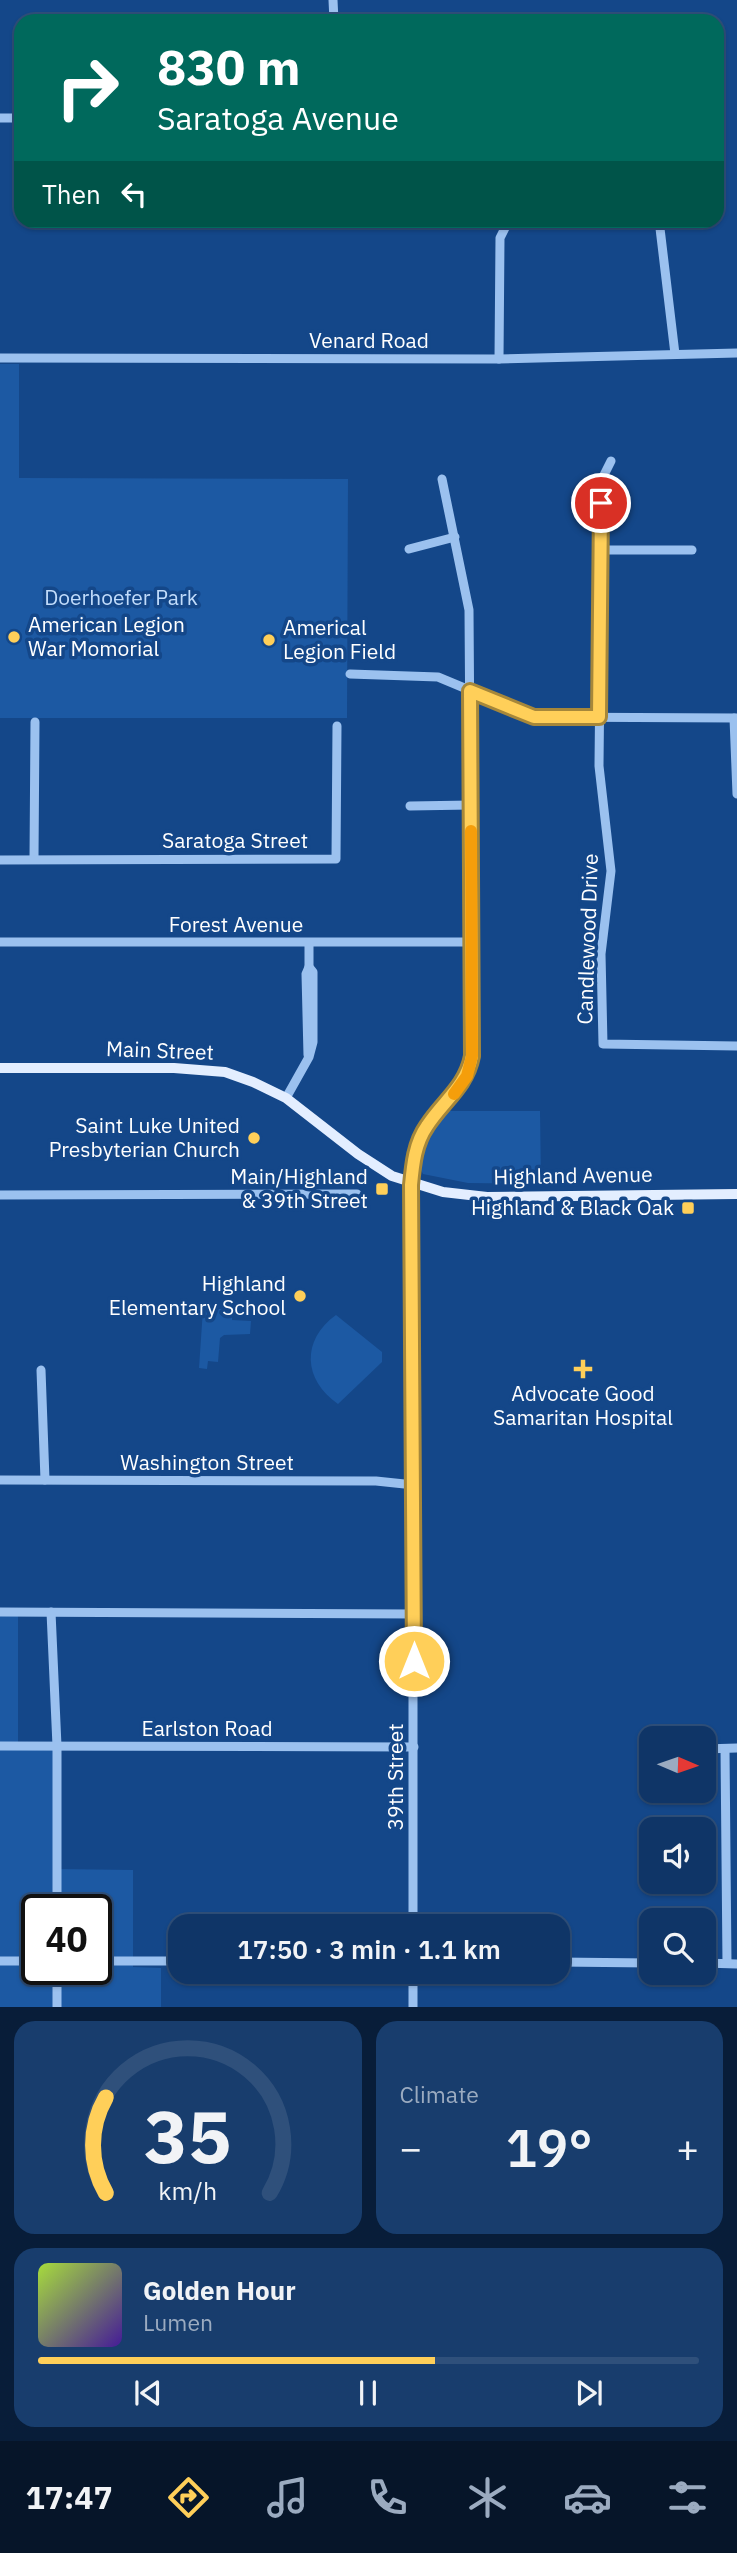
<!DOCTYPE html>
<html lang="en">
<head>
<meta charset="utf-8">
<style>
  :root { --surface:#0f3567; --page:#183d6d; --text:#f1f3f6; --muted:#9babc0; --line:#2f507b; --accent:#ffcf59 }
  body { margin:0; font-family:"IBM Plex Sans",sans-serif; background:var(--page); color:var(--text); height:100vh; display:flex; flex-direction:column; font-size:26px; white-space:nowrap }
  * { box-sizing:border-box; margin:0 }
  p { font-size:23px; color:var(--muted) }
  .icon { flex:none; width:38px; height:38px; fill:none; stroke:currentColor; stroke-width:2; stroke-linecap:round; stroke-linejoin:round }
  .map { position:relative; height:2007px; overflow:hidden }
  .details { display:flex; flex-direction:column; gap:14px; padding:14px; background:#081d39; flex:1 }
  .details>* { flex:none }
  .banner { position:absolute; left:14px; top:14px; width:710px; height:214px; border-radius:21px; box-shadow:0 2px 5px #0004,0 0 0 2px var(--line); background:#00695c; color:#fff; overflow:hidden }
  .needle { width:46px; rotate:92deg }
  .tools { position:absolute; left:639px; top:1726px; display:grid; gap:14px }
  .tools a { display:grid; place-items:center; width:77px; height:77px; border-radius:14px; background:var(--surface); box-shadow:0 2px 5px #0004,0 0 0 2px var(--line); font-size:35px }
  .speed { position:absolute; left:21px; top:1894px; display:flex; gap:14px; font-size:35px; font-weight:700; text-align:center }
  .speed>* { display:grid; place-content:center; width:91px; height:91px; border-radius:50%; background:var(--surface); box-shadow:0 2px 5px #0004,0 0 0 2px var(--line); line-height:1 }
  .speed .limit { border:4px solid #111; border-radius:10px; background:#fff; color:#111 }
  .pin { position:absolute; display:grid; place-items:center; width:60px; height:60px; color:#fff; margin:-30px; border:4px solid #fff; border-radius:50%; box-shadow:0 2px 7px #0007 }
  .me { position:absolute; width:77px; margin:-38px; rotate:0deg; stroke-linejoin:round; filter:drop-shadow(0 0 5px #0008) }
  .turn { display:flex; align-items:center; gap:24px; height:147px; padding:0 28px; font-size:32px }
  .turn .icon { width:91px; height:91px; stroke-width:2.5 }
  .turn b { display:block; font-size:49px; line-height:60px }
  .then { display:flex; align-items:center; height:66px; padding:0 28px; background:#0003; gap:14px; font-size:26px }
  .big { font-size:52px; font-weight:600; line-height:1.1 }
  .details .card { flex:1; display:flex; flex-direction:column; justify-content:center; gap:10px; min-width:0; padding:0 24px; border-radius:21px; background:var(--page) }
  .details .dial { align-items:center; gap:0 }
  .dial svg { height:182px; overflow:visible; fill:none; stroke:var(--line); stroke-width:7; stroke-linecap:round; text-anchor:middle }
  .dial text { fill:var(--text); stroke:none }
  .song { display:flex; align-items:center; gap:21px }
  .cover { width:84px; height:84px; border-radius:10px; background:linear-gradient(135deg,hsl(80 70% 55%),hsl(260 70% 35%)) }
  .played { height:7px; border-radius:4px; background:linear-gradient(90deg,var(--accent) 60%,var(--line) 60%) }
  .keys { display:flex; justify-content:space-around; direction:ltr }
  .heat { display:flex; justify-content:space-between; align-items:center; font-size:38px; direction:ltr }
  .details .tiles { flex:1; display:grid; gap:14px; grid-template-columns:1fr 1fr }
  .card:last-child { grid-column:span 2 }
  .trip { position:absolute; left:168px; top:1914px; width:402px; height:70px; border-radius:21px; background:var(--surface); box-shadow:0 2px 5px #0004,0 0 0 2px var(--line); font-weight:600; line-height:70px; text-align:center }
  .dock { display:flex; height:112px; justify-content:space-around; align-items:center; background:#061529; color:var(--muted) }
  .dock .icon { width:49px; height:49px }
  .dock .current { color:var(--accent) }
  .dock b { font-size:32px; color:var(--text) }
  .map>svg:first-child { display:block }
  .green { fill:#1c59a3; fill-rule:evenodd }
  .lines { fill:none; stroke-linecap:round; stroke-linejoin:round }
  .minor { stroke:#9bc1ef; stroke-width:9 }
  .major { stroke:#e3eeff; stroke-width:10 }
  .route-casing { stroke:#a6873a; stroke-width:18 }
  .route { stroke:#ffcf59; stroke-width:12 }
  .slow { stroke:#f59e0b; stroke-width:12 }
  .poi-dot { fill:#ffcf59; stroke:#144789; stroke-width:2.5 }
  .labels { text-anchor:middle; stroke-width:7; stroke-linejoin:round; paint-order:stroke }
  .street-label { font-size:21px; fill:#fff; stroke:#144789 }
  .park-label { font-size:21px; fill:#c1dcfb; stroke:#144789 }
  .poi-label { font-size:21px; fill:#fff; stroke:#144789; text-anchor:end }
</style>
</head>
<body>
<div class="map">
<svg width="737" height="2007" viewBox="0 0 737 2007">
  <rect width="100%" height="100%" fill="#144789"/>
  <g class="green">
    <polygon points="0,364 19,364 19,478 348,479 347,718 0,718"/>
    <path d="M449,1111h91l1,73 -73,-1 -45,-9c-13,-20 11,-49 26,-63z"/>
    <polygon points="203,1309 232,1309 232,1320 251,1321 250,1334 224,1335 220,1338 218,1362 208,1361 207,1369 199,1368"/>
    <path d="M336,1315l46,37v10l-44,42c-35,-24 -37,-64 -2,-89z"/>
    <path d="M0,1616h18v133l35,1v119l80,1v97l28,1v39h-161zM37,1909h59v60h-59z"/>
  </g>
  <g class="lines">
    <g class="minor">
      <polyline points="333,0 334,21"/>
      <polyline points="0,118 21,118"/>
      <polyline points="659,220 675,354"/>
      <polyline points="0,358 499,359 737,353"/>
      <polyline points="499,359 500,238 507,224"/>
      <polyline points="611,461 602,479 599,766 611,871 601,954 603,1044 737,1046"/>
      <polyline points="409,549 455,537"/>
      <polyline points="601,550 692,550"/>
      <polyline points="350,674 438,677 534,717 737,718"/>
      <polyline points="734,718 737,794"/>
      <polyline points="410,806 471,805"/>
      <polyline points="34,859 35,722"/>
      <polyline points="0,860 336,859 337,726"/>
      <polyline points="0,942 471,942"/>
      <polyline points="308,1055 306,974 309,967"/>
      <polyline points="286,1098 309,1057 313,1042 313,972 309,967 309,943"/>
      <polyline points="0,1195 357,1194"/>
      <polyline points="41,1370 45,1480"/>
      <polyline points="0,1480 376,1481 414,1485"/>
      <polyline points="0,1612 414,1614"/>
      <polyline points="51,1612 57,1746 57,1909"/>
      <polyline points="0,1746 414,1747"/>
      <polyline points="704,1749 737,1748"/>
      <polyline points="725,1749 727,1963"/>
      <polyline points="649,1752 651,1751"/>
      <path d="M413,1927v-762c9,-55 58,-66 59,-125l-3,-430 -27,-131"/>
      <polyline points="0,1961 37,1961"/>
      <polyline points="96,1961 180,1961"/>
      <polyline points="558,1962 651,1963"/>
      <polyline points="704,1963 737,1964"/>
      <polyline points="57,1969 57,2007"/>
      <polyline points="413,1972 413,2007"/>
    </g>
    <polyline class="major" points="0,1068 174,1068 225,1072 253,1082 286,1098 358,1154 392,1176 443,1192 487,1197 737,1194"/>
  </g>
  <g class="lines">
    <defs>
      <path id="route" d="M414,1661l-3,-476c2,-21 4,-42 16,-59 16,-25 39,-39 45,-70l-2,-365 64,26h65l2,-214"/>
    </defs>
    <use href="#route" class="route-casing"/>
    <use href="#route" class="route"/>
    <polyline class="slow" points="454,1094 467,1076 472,1056 471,831"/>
  </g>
  <g class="poi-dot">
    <circle cx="14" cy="637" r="7"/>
    <circle cx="269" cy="640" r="7"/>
    <circle cx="254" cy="1138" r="7"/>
    <rect x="375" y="1182" width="14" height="14" rx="3.5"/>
    <rect x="681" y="1201" width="14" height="14" rx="3.5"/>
    <circle cx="300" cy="1296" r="7"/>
    <path d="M579.5 1358.5h7v7h7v7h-7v7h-7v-7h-7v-7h7z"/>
  </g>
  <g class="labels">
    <g class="street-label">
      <text x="369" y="348">Venard Road</text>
      <text x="235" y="848">Saratoga Street</text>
      <text x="236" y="932">Forest Avenue</text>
      <text transform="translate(588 939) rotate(-88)" y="7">Candlewood Drive</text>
      <text transform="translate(160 1051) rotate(2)" y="7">Main Street</text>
      <text transform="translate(573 1176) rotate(-1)" y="7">Highland Avenue</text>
      <text x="207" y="1470">Washington Street</text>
      <text x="207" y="1736">Earlston Road</text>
      <text transform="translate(396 1777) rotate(-90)" y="7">39th Street</text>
    </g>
    <g class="park-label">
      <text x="121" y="605">Doerhoefer Park</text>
    </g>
    <g class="poi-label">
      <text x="28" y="632" text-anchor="start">American Legion<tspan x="28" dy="24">War Momorial</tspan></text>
      <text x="283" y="635" text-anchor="start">Americal<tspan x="283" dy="24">Legion Field</tspan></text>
      <text x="240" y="1133">Saint Luke United<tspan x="240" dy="24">Presbyterian Church</tspan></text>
      <text x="368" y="1184">Main/Highland<tspan x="368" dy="24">&amp; 39th Street</tspan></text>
      <text x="674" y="1215">Highland &amp; Black Oak</text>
      <text x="286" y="1291">Highland<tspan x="286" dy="24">Elementary School</tspan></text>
      <text x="583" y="1401" text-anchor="middle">Advocate Good<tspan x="583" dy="24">Samaritan Hospital</tspan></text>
    </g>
  </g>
</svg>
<div class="tools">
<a><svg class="needle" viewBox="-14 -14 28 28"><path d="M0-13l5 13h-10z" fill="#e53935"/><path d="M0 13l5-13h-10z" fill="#9babc0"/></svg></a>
<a><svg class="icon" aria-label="sound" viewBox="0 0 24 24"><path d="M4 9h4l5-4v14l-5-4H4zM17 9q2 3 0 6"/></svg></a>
<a><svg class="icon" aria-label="search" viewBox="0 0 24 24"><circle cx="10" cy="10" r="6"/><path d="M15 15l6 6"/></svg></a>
</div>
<div class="speed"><div class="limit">40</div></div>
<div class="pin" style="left:601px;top:503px;background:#d93025"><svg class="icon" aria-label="arrive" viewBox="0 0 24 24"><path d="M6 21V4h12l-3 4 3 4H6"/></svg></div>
<svg class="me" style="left:414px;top:1661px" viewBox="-20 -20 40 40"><circle r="17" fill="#ffcf59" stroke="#fff" stroke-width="3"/><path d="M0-11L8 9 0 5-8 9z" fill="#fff"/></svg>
<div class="trip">17:50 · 3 min · 1.1 km</div>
<div class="banner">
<div class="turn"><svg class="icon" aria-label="right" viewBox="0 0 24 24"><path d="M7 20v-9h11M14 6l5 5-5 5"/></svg><div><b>830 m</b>Saratoga Avenue</div></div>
<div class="then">Then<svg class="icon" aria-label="left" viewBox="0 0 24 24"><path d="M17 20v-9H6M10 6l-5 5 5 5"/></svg></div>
</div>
</div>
<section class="details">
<div class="tiles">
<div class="card dial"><svg viewBox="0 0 100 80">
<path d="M14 69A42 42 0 1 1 86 69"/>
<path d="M14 69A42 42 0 0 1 14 27" stroke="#ffcf59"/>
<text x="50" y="56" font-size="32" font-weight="700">35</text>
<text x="50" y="72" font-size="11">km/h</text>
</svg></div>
<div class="card"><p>Climate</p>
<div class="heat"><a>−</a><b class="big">19°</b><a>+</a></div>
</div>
<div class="card">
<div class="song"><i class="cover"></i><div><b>Golden Hour</b><p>Lumen</p></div></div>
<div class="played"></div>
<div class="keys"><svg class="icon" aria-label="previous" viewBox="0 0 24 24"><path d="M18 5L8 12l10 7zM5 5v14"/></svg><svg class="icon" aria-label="pause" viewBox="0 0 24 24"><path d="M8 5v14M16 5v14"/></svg><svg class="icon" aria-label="next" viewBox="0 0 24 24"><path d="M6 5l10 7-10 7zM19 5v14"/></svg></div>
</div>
</div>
</section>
<nav class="dock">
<b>17:47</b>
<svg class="icon current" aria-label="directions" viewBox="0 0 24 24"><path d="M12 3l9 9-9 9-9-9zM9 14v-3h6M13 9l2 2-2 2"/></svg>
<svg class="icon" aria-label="music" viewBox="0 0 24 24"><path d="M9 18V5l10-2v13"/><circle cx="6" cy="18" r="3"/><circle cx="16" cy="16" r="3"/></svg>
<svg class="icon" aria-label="phone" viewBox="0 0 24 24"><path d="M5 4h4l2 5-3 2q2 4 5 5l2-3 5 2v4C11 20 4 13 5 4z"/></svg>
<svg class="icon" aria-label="climate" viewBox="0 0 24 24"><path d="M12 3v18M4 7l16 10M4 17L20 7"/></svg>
<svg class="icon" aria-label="car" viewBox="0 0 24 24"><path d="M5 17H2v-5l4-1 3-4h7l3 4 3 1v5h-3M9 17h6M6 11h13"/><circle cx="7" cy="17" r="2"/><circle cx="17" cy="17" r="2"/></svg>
<svg class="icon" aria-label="filters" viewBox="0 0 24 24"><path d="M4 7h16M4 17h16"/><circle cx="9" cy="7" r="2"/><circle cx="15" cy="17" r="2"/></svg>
</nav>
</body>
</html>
